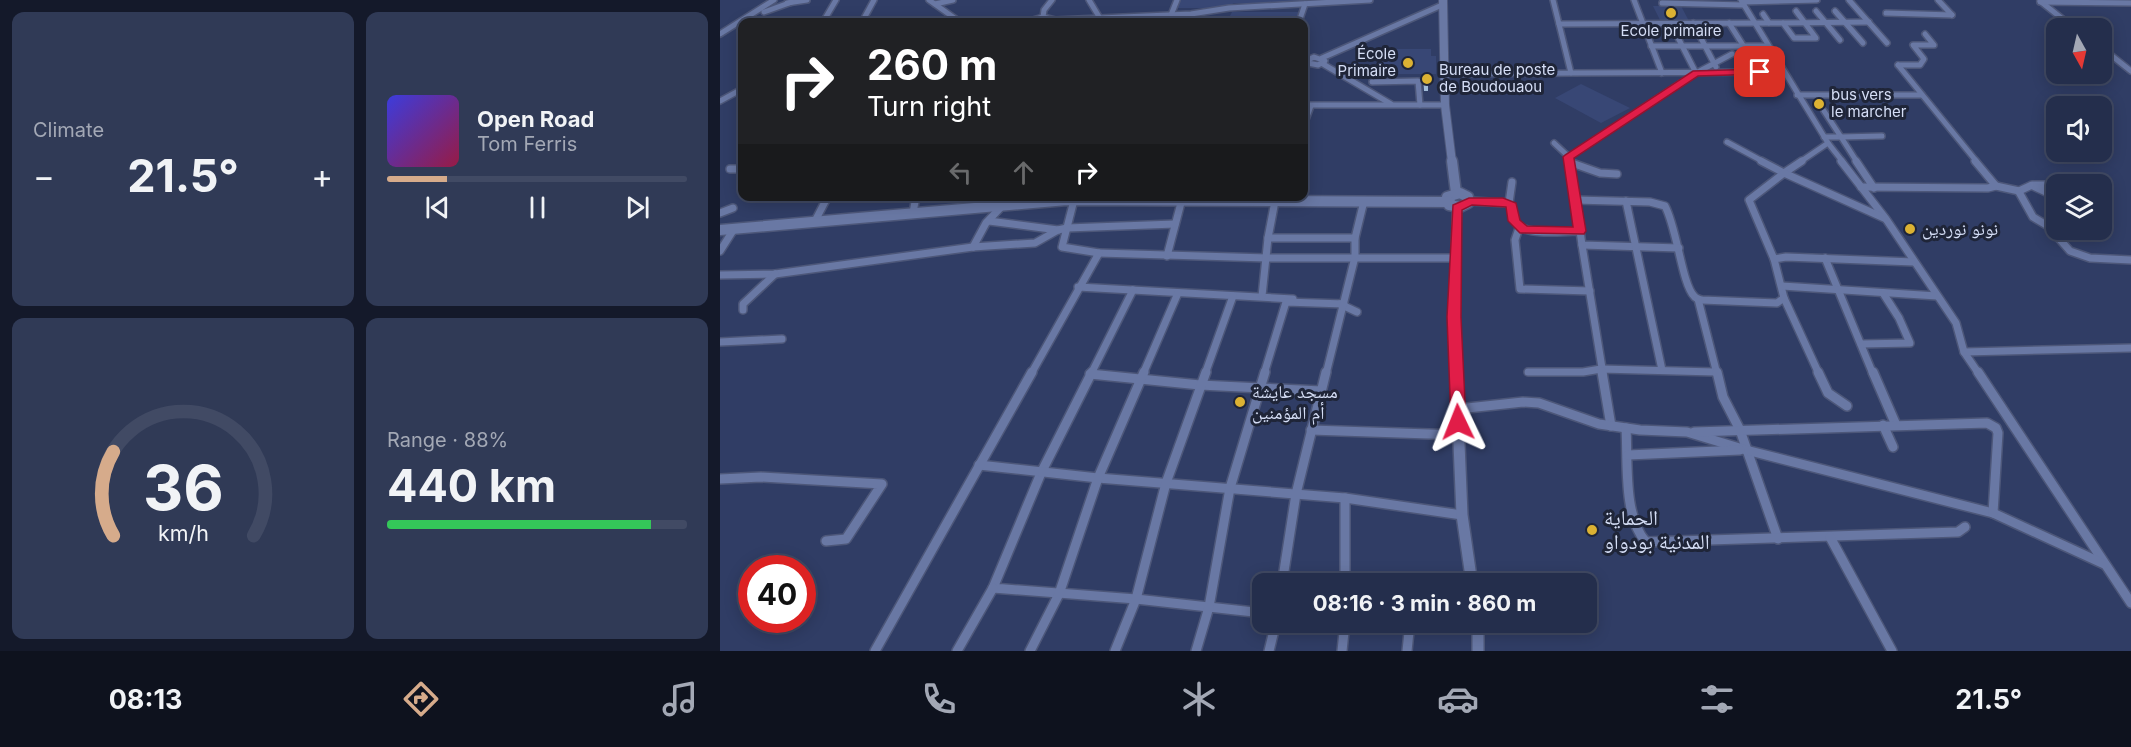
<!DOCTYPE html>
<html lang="en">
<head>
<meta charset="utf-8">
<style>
  :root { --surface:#242e4c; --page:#303a56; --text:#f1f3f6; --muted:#a3a8b5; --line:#414a64; --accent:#d6ab8b }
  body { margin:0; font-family:Inter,"Noto Naskh Arabic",sans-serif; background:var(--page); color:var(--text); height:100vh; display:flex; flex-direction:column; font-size:22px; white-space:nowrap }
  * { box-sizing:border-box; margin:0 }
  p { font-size:20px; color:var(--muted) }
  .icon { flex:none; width:33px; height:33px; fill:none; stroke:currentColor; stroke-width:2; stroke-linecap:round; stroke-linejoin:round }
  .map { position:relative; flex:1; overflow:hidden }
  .side { display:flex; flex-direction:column; gap:12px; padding:12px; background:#14192a; width:720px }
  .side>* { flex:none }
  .guide { position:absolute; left:18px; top:18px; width:570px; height:183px; border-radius:12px; box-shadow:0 3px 15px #0003,0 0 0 2px var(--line); background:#202124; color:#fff; overflow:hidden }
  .needle { width:39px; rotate:172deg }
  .fabs { position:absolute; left:1326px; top:18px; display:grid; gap:12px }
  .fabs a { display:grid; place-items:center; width:66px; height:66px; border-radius:12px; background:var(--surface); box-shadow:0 3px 15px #0003,0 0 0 2px var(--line); font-size:30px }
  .speed { position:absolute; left:18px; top:555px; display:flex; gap:12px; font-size:30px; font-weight:700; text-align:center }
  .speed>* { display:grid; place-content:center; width:78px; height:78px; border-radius:50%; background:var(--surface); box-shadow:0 3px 15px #0003,0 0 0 2px var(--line); line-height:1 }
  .speed .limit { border:9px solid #d22; background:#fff; color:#111 }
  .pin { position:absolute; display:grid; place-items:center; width:51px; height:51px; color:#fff; margin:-26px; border-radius:12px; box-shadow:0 3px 9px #0006 }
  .me { position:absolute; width:66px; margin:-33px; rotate:358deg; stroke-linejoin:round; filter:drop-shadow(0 0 4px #0008) }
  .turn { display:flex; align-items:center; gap:21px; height:126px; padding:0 30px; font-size:27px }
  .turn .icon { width:78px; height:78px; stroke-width:2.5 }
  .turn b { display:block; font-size:42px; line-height:51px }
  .lanes { display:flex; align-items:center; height:57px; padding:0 30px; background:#0003; justify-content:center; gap:30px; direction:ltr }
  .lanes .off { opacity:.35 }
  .big { font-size:45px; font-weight:700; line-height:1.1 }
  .side .card { flex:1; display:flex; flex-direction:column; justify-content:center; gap:9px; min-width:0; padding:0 21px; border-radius:12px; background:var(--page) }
  .side .dial { align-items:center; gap:0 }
  .dial svg { height:156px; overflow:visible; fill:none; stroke:var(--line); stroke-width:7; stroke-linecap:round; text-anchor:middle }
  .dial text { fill:var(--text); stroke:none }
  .song { display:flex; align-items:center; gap:18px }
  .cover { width:72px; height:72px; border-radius:9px; background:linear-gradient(135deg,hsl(240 70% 55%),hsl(340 70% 35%)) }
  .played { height:6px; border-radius:3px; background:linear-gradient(90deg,var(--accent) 20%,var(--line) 20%) }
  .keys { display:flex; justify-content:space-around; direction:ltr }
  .heat { display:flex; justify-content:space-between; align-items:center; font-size:33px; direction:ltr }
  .charge { height:9px; border-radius:4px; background:linear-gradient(90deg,#34c759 88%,var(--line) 0) }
  .side .tiles { flex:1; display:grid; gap:12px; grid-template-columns:repeat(2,1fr) }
  .trip { position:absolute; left:532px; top:573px; width:345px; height:60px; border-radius:12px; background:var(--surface); box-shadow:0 3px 15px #0003,0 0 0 2px var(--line); font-weight:700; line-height:60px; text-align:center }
  .tabs { display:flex; height:96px; justify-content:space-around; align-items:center; background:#0e121e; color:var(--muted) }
  .tabs .icon { width:42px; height:42px }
  .tabs .on { color:var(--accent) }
  .tabs b { font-size:27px; color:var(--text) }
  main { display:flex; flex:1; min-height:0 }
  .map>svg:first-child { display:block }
  .built { fill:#384775 }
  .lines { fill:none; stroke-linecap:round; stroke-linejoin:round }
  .minor-far2-casing { stroke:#4d5779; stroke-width:8 }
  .minor-far1-casing { stroke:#4d5779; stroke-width:10 }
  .minor-casing { stroke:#4d5779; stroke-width:12 }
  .tertiary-far1-casing { stroke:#4d5779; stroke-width:11 }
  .tertiary-casing { stroke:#4d5779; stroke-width:14 }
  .secondary-far1-casing { stroke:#4d5779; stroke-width:10 }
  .secondary-casing { stroke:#4d5779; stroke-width:13 }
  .minor-far2 { stroke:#6978a4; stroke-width:5 }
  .minor-far1 { stroke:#6978a4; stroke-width:7 }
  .minor { stroke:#6978a4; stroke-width:9 }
  .tertiary-far1 { stroke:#6978a4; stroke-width:8 }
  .tertiary { stroke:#6978a4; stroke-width:11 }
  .secondary-far1 { stroke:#6978a4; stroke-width:8 }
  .secondary { stroke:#6978a4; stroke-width:10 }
  .wall { fill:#a1bcd8 }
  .building { fill:#bbdbfb; stroke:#8399b0; stroke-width:1.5 }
  .route { fill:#e11d48; stroke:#92132f; stroke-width:1.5 }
  .poi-dot { fill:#dcb233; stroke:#1f2538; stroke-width:2 }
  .labels { text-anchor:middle; stroke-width:6; stroke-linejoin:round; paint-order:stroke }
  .far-poi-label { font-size:15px; fill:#d5def6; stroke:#1f2538; text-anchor:start }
  .poi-label { font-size:18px; fill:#d5def6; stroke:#1f2538; text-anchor:start }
  .near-poi-label { font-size:21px; fill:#d5def6; stroke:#1f2538; text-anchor:start }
</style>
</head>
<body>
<main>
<section class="side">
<div class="tiles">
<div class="card"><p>Climate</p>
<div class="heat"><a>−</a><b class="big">21.5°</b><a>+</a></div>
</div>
<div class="card">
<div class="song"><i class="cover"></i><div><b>Open Road</b><p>Tom Ferris</p></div></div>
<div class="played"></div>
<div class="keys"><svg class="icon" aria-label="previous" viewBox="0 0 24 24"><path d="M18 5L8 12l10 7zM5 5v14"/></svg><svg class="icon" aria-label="pause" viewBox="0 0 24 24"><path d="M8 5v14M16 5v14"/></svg><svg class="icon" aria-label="next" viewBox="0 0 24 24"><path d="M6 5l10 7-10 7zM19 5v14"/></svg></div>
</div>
<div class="card dial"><svg viewBox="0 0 100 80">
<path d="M14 69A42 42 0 1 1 86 69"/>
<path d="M14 69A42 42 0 0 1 14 26" stroke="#d6ab8b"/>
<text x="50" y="56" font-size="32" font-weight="700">36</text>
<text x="50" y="72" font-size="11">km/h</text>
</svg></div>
<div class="card"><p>Range · 88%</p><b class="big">440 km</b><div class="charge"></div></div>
</div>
</section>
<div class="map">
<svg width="1411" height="651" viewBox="0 0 1411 651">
  <rect width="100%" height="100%" fill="#303d65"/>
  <g class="built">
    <polygon points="461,0 586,0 585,3 572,4 513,3 511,8 457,8"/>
    <polygon points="933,6 961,6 969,21 941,22"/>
    <polygon points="512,12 579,12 575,22 507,22"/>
    <polygon points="674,49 711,49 711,56 716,56 716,74 671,74 661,70 661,55"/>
    <polygon points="861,84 910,108 881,123 835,98"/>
  </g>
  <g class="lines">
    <defs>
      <g id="minor-far2">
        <polyline points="209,0 240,22"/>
        <polyline points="332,0 324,10 323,17 335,20 471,14 509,8 650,0"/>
        <polyline points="369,0 381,20"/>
        <polyline points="833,0 839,24 1049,23"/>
        <polyline points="914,0 942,73"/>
        <polyline points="1021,0 1108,143 1123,162"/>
        <polyline points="1129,0 1167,43"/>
        <polyline points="1218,0 1232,15"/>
        <polyline points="1320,1 1354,28"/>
        <polyline points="1022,2 1097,0"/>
        <polyline points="1320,2 1411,3"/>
        <polyline points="67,3 87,0"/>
        <polyline points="942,3 1024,5"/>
        <polyline points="215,4 233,0"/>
        <polyline points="1096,11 1120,40"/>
        <polyline points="1115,11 1143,43"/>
        <polyline points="44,12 72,2"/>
        <polyline points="1166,13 1232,15"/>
        <polyline points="1043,14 1049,23 1063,23 1074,38 1096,38 1076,11"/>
        <polyline points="451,15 457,0"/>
        <polyline points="103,22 116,0"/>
        <polyline points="142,22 154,0"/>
        <polyline points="306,22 323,17"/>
        <polyline points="579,22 585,4"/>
        <polyline points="973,23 996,67"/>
        <polyline points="1009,23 1040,72"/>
        <polyline points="1063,23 1149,22"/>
        <polyline points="951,24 976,73"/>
        <polyline points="0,34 54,0"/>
        <polyline points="931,46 1047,46"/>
        <polyline points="1382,48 1411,71"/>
        <polygon points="594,57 605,61 598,65 588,63 588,60"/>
        <polyline points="602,58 722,5"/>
        <polyline points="603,64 671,104"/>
        <polyline points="1178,65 1200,65 1204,59 1193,45 1214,45 1205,34"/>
        <polyline points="1178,65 1257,162"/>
        <polyline points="851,73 1063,72"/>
        <polyline points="726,74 851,73 839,24"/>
        <polyline points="652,82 698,81 700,105"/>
        <polyline points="1077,95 1202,95"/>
        <polyline points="0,101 22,89"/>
        <polyline points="584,105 725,105"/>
        <polyline points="1104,111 1121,137 1104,137"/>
        <polyline points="584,125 591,106"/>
        <polyline points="1121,137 1137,162"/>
        <polyline points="1121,137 1162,136"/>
        <polyline points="1007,142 1044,162"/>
        <polyline points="834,143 849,157 850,162"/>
        <polyline points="849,157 976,73 1012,54"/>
        <polyline points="1080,162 1108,143"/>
      </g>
      <g id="minor-far1">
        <polyline points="850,161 860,231"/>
        <polyline points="1041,161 1064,173 1082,161"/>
        <polyline points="1121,161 1166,219 1236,323 1244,352 1259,374"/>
        <polyline points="1136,161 1154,188"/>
        <polyline points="849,162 880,173 897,174"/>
        <polyline points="10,169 22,169"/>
        <polyline points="1353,184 1379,184"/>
        <polyline points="1276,186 1299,191 1312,185 1336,185"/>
        <polyline points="1313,186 1326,192 1336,193"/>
        <polyline points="1141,187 1268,188 1276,186 1255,161"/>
        <polyline points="1299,192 1313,217 1328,226 1350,251 1370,258 1411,260"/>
        <path d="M855,200l75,2 15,4c12,22 17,78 29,90 2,3 4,3 8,4l75,3 7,-5 -10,-39 -25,-59 35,-27 100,45"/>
        <path d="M749,201l40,2c4,7 3,17 9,22 11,11 47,6 62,6l2,14 97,3"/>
        <polyline points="906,201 942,370"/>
        <polyline points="789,203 792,182"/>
        <polyline points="0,213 13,208"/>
        <polyline points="193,213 196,196"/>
        <polyline points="95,221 108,196"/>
        <polyline points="269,221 338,230"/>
        <polyline points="799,228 795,240 800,289 870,291"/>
        <polyline points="548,238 635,238"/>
        <polyline points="862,245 883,374"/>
        <polyline points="253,247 266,223 283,205 287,196"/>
        <polyline points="0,251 14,229"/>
        <polyline points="379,253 547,258 737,258"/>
        <polyline points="447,256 462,199"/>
        <polyline points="1105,258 1153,374"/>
        <polyline points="1054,259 1066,257 1194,262"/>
        <polyline points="0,275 55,274 253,247 315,243 338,230 347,228 455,224"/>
        <polyline points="1062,286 1217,296"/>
        <polyline points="358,287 573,299"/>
        <polyline points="542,296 548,238 555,201"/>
        <polyline points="1064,298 1099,374"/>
        <polyline points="978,299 997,374"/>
        <polyline points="620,304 637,312"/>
        <polyline points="23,310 23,304 55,274"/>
        <polyline points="0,342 62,339"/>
        <polyline points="1141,344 1190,343 1179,318 1163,293"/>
        <polyline points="1244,352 1411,348"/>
        <polyline points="808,372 863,372 881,369 995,372"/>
        <polyline points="311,374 379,253 342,247 354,200"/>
        <polyline points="371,374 413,290"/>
        <polyline points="423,374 458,293"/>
        <polyline points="485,374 513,296"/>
        <polyline points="544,374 566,302 624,304"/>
        <polyline points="606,374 635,257 635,238 644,201"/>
      </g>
      <g id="minor">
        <polyline points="372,372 321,473 273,588 416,599 543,613"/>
        <polyline points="882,372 891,426"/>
        <polyline points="997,372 1003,397 1020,430 1058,539"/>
        <polyline points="1098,372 1108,393 1127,406"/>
        <polyline points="1153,372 1176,425"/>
        <polyline points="1258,372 1411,603"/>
        <polyline points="370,374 480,385 601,391"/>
        <polyline points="738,409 803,402 819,403 879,424 920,430 967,432 1026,450 1273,513 1384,564"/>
        <polyline points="1163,425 1173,447"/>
        <path d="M906,428c2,33 -3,89 20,114l312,-10 7,-5"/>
        <polyline points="591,430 739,435"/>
        <polyline points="974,432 1267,423 1276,428 1278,433 1273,513"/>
        <polyline points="908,455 1020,450"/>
        <polyline points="259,465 378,478 625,498 742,515"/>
        <polyline points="0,479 41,477 162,484 126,539 106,541"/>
        <polyline points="625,498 625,584"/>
        <polyline points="1110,537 1172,651"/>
        <polyline points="562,584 576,494 606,372"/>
        <polyline points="155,651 312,372"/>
        <polyline points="237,651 273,588"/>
        <polyline points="310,651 339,594 378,478 424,372"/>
        <polyline points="395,651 416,599 446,483 486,372"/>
        <polyline points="476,651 489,607 510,488 545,372"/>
        <polyline points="549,651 556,622"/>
        <polyline points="622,651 625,622"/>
        <polyline points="687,651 690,622"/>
      </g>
      <polyline id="tertiary-far1" points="736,374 734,317 737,207"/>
      <g id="tertiary">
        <polyline points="736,372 742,515 752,584"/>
        <polyline points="758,622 758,651"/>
      </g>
      <polyline id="secondary-far1" points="723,0 725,105 732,162"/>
      <g id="secondary">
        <polyline points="732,161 736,193"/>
        <polygon points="740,193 748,197 748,203 740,207 729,205 727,197"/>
        <polyline points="0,230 347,200 730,202"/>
      </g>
    </defs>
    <use href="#minor-far2" class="minor-far2-casing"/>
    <use href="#minor-far1" class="minor-far1-casing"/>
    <use href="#minor" class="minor-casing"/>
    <use href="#tertiary-far1" class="tertiary-far1-casing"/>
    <use href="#tertiary" class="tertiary-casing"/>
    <use href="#secondary-far1" class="secondary-far1-casing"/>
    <use href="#secondary" class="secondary-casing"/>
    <use href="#minor-far2" class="minor-far2"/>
    <use href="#minor-far1" class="minor-far1"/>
    <use href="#minor" class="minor"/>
    <use href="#tertiary-far1" class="tertiary-far1"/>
    <use href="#tertiary" class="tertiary"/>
    <use href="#secondary-far1" class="secondary-far1"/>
    <use href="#secondary" class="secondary"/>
  </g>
  <polygon class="wall" points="703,75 708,75 708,91 704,91"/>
  <polygon class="building" points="703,75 708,75 708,83 704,83"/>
  <polygon class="route" points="1040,69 1044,70 1044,74 978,76 854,158 866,231 864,234 800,233 788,221 786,207 752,205 742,210 741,317 746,422 744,426 738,428 733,426 731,422 727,317 733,205 749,198 783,198 796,203 800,220 807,226 853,227 843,157 845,155 973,71"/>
  <g class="poi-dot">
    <circle cx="951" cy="13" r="6"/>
    <circle cx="688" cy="63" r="6"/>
    <circle cx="707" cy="79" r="6"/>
    <circle cx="1099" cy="104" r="6"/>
    <circle cx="1190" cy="229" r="6"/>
    <circle cx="520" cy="402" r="6"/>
    <circle cx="872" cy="530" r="6"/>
  </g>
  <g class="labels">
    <g class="far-poi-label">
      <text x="951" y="36" text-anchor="middle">Ecole primaire</text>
      <text x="676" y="59" text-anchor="end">École<tspan x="676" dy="17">Primaire</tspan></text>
      <text x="719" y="75">Bureau de poste<tspan x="719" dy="17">de Boudouaou</tspan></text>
      <text x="1111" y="100">bus vers<tspan x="1111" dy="17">le marcher</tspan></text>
    </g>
    <g class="poi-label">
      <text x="1202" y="235">نونو نوردين</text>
      <text x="532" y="398">مسجد عايشة<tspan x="532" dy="21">أم المؤمنين</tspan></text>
    </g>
    <g class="near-poi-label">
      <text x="884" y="525">الحماية<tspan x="884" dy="24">المدنية بودواو</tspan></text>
    </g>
  </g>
</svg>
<div class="fabs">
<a><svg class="needle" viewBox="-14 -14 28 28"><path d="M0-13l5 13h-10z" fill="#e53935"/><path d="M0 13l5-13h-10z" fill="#a3a8b5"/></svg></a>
<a><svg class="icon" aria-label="sound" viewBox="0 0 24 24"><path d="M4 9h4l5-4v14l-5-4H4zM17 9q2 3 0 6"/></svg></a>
<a><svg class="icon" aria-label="layers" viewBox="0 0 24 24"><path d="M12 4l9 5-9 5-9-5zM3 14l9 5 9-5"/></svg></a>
</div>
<div class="speed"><div class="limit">40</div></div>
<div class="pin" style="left:1040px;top:72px;background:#d93025"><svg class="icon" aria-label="arrive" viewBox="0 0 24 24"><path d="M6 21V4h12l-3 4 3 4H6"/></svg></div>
<svg class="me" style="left:738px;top:422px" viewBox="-20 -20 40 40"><path d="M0-17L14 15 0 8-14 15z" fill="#e11d48" stroke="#fff" stroke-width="4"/></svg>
<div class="trip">08:16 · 3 min · 860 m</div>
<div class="guide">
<div class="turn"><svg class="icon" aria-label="right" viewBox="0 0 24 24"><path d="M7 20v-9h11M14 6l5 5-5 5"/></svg><div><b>260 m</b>Turn right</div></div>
<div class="lanes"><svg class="icon off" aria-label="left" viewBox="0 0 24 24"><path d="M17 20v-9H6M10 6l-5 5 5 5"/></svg><svg class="icon off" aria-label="ahead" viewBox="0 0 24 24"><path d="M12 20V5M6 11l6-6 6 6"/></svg><svg class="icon" aria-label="right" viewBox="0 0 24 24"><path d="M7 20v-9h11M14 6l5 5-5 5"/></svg></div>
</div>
</div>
</main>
<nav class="tabs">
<b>08:13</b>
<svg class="icon on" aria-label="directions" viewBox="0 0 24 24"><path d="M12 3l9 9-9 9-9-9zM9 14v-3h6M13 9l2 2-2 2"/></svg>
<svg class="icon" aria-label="music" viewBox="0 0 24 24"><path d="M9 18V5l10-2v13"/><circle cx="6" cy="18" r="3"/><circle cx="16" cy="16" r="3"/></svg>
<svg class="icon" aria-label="phone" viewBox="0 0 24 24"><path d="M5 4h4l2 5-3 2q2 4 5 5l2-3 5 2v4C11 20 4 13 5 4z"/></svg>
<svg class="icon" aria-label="climate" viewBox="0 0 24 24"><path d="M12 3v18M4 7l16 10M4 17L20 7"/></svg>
<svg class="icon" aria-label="car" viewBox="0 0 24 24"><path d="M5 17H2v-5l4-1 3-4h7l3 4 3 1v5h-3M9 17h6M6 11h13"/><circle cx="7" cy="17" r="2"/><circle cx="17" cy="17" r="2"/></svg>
<svg class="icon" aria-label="filters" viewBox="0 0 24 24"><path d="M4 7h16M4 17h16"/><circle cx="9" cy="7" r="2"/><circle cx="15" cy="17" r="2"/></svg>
<b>21.5°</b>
</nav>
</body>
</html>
